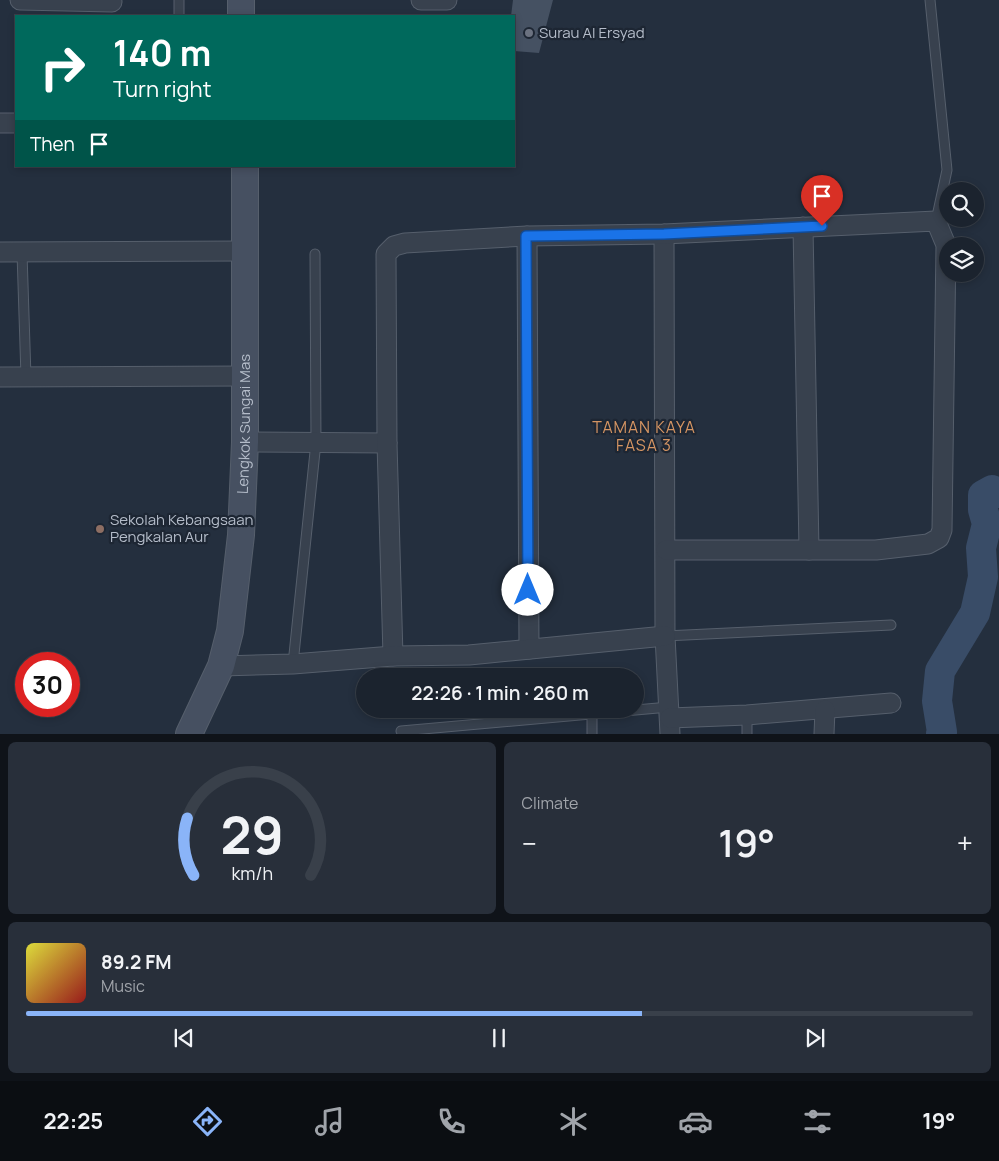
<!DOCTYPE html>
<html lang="en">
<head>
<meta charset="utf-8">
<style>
  :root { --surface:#1b232e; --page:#282f3a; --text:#f1f3f6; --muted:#a0a4aa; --line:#39404a; --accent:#8ab4f8 }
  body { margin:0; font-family:Manrope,sans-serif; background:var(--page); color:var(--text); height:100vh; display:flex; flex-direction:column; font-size:19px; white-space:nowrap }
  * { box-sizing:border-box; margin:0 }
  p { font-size:16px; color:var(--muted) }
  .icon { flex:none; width:28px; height:28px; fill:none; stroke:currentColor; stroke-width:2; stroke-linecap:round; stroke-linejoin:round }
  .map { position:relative; height:734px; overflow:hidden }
  .drawer { display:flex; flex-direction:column; gap:8px; padding:8px; background:#0f1319; flex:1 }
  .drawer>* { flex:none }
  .guide { position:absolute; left:15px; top:15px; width:500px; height:152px; border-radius:0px; box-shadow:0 2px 8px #0003,0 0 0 1px var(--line); background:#00695c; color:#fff; overflow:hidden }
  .fabs { position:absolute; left:939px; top:182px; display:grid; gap:10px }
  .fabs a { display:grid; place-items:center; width:45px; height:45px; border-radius:50%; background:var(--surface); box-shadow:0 2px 8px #0003,0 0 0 1px var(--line); font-size:25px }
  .speed { position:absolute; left:15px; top:652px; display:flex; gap:10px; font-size:25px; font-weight:700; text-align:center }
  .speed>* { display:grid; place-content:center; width:65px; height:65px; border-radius:50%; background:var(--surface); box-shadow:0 2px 8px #0003,0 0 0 1px var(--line); line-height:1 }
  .speed .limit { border:8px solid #d22; background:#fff; color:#111 }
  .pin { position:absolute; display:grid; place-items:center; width:42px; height:42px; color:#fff; margin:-51px -21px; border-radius:50% 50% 50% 0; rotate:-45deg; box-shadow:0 0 5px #0007 }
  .pin .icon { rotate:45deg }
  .me { position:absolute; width:55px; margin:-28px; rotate:0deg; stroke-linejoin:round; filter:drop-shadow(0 0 4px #0008) }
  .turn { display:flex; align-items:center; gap:18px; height:105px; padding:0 15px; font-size:22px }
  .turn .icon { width:65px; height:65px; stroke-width:2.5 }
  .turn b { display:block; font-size:35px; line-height:42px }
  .then { display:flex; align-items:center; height:48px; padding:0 15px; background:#0003; gap:10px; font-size:19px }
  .big { font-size:38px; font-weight:600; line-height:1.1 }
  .drawer .widget { flex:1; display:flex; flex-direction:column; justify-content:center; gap:8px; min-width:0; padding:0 18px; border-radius:8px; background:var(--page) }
  .drawer .dial { align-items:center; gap:0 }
  .dial svg { height:130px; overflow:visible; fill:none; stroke:var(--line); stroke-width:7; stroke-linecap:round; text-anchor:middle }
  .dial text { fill:var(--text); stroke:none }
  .song { display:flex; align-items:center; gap:15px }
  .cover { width:60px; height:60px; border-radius:8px; background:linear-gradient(135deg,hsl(60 70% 55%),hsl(0 70% 35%)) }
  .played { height:5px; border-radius:2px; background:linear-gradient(90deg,var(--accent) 65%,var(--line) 65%) }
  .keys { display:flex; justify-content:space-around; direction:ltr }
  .heat { display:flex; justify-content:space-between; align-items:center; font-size:28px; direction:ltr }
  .drawer .tiles { flex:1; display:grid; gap:8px; grid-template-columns:1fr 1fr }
  .widget:last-child { grid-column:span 2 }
  .trip { position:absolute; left:356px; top:668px; width:288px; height:50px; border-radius:25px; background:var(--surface); box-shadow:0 2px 8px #0003,0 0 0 1px var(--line); font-weight:600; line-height:50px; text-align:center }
  .dock { display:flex; height:80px; justify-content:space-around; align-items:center; background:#0b0e12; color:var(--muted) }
  .dock .icon { width:35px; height:35px }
  .dock .selected { color:var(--accent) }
  .dock b { font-size:22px; color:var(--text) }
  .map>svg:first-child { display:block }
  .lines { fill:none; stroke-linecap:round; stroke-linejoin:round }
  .river { stroke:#394c67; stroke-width:30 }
  .building { fill:#455162 }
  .lane-casing { stroke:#565f6c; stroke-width:11 }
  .street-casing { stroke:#565f6c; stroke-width:21 }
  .secondary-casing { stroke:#565f6c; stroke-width:28 }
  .lane { stroke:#38414e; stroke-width:9 }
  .street { stroke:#38414e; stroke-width:19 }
  .secondary { stroke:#465061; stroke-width:26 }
  .route-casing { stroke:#114b97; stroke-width:12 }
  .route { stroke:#1a73e8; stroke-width:9 }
  .worship-dot { fill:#6b7280; stroke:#1d2633; stroke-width:2 }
  .education-dot { fill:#8d6e63; stroke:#1d2633; stroke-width:2 }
  .labels { text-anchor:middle; stroke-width:4.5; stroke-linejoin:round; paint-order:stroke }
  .poi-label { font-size:15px; fill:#b4bcc9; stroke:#1d2633; text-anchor:start }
  .street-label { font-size:15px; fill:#b4bcc9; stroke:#1d2633 }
  .neighbourhood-label { font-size:16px; letter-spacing:1px; fill:#d59563; stroke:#1d2633 }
</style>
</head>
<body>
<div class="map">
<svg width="999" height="734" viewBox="0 0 999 734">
  <rect width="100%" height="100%" fill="#242f3e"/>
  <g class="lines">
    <polyline class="river" points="941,734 942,732 937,701 940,671 975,613 983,577 981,548 987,524 983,510 983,495 992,490 999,493"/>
  </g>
  <polygon class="building" points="513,0 553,0 539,53 514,51 514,16 511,16"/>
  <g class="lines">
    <defs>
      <g id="lane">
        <polyline points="179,0 179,16"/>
        <polyline points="930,0 947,170 936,221"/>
        <polyline points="22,253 26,377"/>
        <polyline points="665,636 891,625"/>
        <polyline points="293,664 316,442 315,254"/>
        <polyline points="592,715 592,734"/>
        <polyline points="747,715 747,734"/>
        <polyline points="401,731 669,707"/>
      </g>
      <g id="street">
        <polyline points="20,0 112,2"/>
        <polyline points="421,0 447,0"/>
        <polyline points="0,123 16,123"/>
        <polyline points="803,227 809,550"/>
        <polyline points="664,234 665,636 670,734"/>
        <polyline points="527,236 529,649"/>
        <polyline points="0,252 245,251"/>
        <polyline points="0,377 245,376"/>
        <polyline points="245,442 387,443"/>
        <polyline points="393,656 387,443 386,254 394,246 405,243 527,236 664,234 936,221 946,245 942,530 939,538 928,544 876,550 666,550"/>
        <polyline points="221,666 293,664 393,656 469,655 665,636"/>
        <polyline points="670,718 747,715 891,703"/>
        <polyline points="824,734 825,710"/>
      </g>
      <g id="secondary">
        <polyline points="241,0 241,16"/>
        <path id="s1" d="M189,734l32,-68 9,-35 11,-96 4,-93v-276"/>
      </g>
    </defs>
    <use href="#lane" class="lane-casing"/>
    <use href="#street" class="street-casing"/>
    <use href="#secondary" class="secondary-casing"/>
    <use href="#lane" class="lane"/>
    <use href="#street" class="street"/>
    <use href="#secondary" class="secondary"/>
  </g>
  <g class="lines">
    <defs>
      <polyline id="route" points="528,590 526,236 664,234 822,226"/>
    </defs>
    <use href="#route" class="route-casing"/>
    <use href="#route" class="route"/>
  </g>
  <circle class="worship-dot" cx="529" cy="33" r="5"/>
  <circle class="education-dot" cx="100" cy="529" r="5"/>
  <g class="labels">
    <g class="poi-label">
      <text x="539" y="38">Surau Al Ersyad</text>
      <text x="110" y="525">Sekolah Kebangsaan<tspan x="110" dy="17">Pengkalan Aur</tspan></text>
    </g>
    <g class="street-label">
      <text dy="5" stroke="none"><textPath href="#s1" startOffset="319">Lengkok Sungai Mas</textPath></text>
    </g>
    <g class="neighbourhood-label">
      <text x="644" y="433">TAMAN KAYA<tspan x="644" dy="18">FASA 3</tspan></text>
    </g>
  </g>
</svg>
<div class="fabs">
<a><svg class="icon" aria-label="search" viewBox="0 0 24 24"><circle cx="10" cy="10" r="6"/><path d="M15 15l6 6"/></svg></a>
<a><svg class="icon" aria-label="layers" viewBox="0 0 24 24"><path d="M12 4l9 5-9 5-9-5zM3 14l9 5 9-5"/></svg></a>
</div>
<div class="speed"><div class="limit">30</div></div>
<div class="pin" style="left:822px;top:226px;background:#d93025"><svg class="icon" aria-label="arrive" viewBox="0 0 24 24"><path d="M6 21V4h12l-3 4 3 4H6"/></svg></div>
<svg class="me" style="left:528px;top:590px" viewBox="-20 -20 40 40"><circle r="19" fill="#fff"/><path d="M0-13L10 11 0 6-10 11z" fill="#1a73e8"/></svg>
<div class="trip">22:26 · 1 min · 260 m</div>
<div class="guide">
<div class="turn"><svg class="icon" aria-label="right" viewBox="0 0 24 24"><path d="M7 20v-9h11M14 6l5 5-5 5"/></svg><div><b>140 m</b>Turn right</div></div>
<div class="then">Then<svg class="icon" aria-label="arrive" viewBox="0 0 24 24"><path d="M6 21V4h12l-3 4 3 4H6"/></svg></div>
</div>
</div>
<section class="drawer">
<div class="tiles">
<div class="widget dial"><svg viewBox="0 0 100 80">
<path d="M14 69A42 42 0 1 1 86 69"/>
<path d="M14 69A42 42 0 0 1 10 34" stroke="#8ab4f8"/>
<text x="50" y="56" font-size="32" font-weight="700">29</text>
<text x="50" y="72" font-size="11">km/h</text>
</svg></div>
<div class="widget"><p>Climate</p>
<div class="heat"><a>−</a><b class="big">19°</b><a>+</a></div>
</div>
<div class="widget">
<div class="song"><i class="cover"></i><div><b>89.2 FM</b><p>Music</p></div></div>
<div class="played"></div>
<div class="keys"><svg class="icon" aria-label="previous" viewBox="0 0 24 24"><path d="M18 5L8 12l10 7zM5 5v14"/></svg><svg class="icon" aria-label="pause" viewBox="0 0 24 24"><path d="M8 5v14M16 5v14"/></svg><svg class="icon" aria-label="next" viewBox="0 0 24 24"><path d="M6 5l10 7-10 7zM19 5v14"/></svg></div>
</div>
</div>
</section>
<nav class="dock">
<b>22:25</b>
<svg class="icon selected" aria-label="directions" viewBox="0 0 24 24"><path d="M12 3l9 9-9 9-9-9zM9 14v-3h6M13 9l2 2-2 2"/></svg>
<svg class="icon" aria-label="music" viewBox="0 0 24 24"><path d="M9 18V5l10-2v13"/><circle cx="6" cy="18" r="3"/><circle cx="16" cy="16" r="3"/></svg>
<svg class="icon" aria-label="phone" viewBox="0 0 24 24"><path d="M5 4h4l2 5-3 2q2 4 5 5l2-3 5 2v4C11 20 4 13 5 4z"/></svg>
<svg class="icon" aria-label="climate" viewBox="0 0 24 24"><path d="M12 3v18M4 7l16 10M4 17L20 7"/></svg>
<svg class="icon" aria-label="car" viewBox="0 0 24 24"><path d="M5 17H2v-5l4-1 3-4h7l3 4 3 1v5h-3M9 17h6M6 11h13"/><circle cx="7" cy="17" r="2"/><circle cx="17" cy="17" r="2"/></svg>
<svg class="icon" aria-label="filters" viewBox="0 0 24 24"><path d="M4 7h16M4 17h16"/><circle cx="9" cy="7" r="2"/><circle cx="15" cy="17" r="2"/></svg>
<b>19°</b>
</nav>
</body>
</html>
